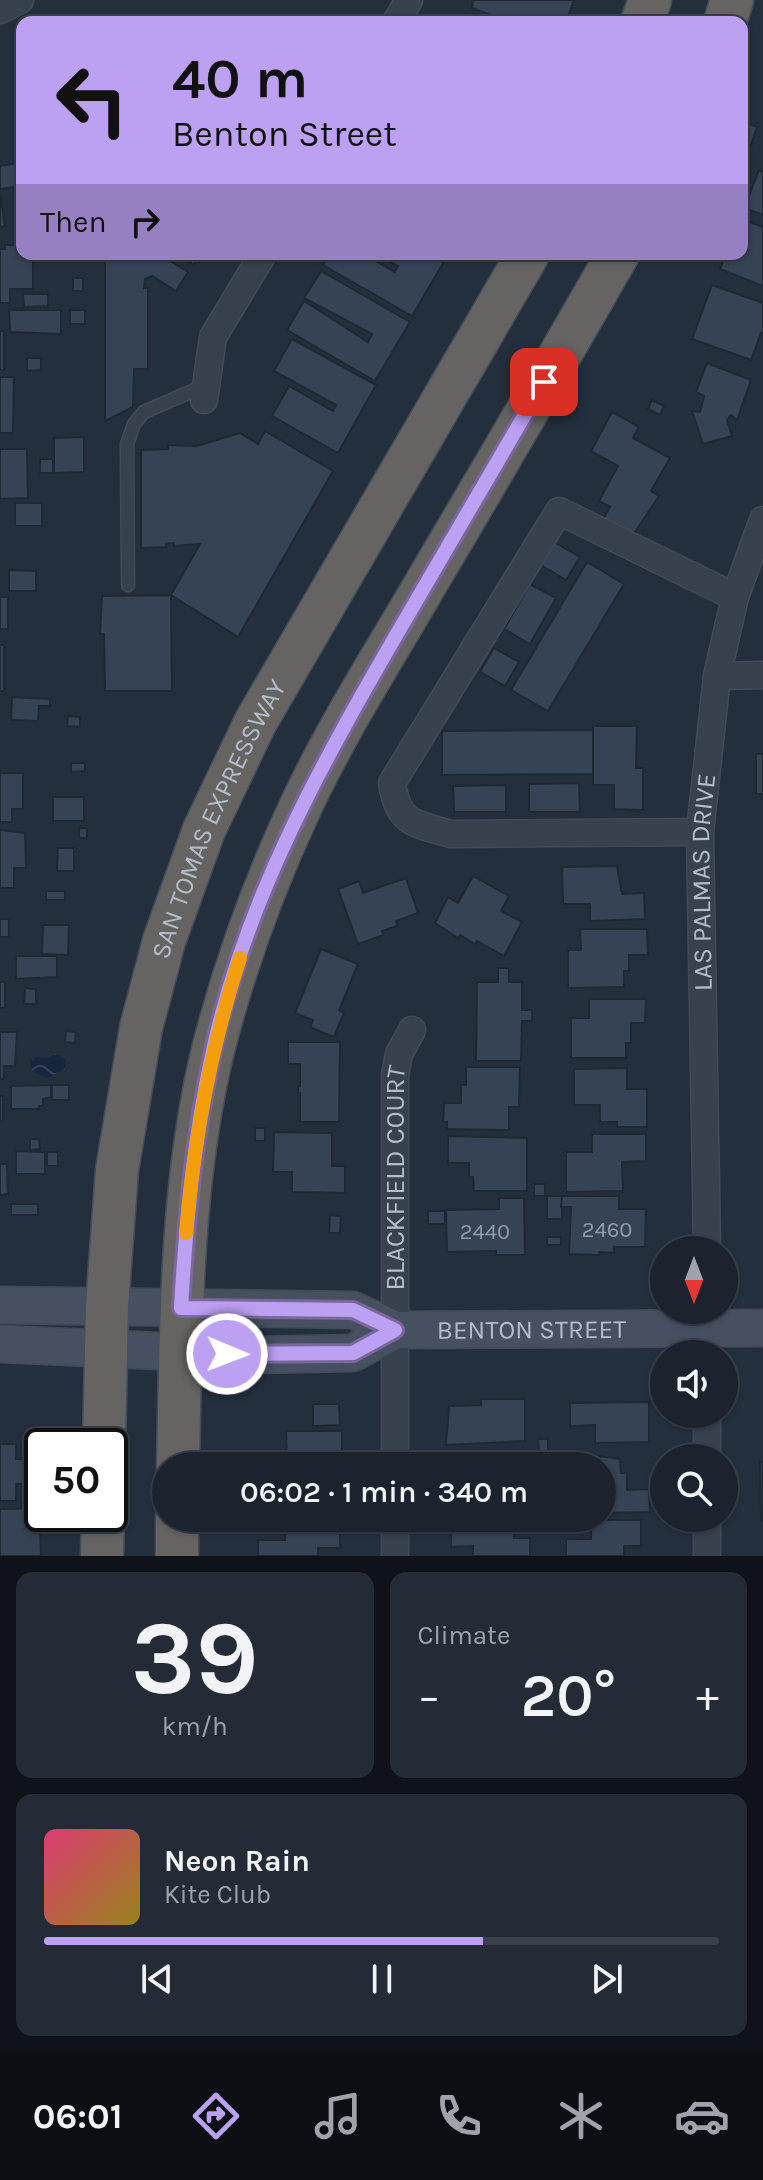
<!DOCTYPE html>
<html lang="en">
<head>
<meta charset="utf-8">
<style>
  :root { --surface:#1b232e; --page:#242b36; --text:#f1f3f6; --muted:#a0a4aa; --line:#39404a; --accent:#bca0f2 }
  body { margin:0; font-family:Karla,sans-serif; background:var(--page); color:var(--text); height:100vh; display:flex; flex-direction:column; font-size:30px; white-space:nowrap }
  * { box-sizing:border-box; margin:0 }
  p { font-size:26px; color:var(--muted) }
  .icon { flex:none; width:44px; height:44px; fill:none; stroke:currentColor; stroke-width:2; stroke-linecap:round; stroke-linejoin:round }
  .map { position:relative; height:1556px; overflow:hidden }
  .drawer { display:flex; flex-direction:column; gap:16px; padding:16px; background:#0f1319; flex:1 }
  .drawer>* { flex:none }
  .guide { position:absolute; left:16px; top:16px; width:732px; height:244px; border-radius:16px; box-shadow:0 2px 6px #0004,0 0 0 2px var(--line); background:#bca0f2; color:#111; overflow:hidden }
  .needle { width:52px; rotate:180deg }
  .fabs { position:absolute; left:650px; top:1236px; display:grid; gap:16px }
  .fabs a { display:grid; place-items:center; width:88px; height:88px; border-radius:50%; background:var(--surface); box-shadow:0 2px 6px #0004,0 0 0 2px var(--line); font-size:40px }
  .speed { position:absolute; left:24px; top:1428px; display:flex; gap:16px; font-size:40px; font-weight:700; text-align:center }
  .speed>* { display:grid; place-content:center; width:104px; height:104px; border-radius:50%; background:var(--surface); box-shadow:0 2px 6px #0004,0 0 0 2px var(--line); line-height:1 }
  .speed .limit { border:4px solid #111; border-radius:12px; background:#fff; color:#111 }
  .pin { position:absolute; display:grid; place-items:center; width:68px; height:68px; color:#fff; margin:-34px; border-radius:16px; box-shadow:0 4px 12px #0006 }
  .me { position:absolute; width:88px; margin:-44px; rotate:91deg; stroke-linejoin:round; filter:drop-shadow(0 0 6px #0008) }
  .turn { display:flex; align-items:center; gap:28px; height:168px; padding:0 24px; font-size:36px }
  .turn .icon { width:104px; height:104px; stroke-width:2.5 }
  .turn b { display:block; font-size:56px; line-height:68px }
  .then { display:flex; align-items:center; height:76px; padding:0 24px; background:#0003; gap:16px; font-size:30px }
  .big { font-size:60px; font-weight:600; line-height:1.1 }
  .drawer .tile { flex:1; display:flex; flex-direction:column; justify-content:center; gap:12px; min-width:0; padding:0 28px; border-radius:16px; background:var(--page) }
  .drawer .dial { align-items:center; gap:0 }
  .dial b { font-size:104px; line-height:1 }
  .song { display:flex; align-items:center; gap:24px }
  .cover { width:96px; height:96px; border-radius:12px; background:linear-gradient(135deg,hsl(340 70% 55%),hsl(50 70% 35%)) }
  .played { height:8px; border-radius:4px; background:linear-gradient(90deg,var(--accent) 65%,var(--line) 65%) }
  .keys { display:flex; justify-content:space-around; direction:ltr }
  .heat { display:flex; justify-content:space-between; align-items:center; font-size:44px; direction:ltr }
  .drawer .tiles { flex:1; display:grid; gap:16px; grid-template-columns:1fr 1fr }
  .tile:last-child { grid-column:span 2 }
  .trip { position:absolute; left:152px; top:1452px; width:464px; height:80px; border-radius:40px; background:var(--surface); box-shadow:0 2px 6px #0004,0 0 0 2px var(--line); font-weight:600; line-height:80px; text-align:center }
  .dock { display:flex; height:128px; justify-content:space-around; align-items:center; background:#0b0e12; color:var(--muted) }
  .dock .icon { width:56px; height:56px }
  .dock .selected { color:var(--accent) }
  .dock b { font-size:36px; color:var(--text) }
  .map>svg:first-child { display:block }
  .water { fill:url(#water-waves) }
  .building { fill:#364354; stroke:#1f2835; stroke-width:2 }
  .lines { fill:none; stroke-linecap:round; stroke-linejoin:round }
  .service-casing { stroke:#414a57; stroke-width:15 }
  .minor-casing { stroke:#414a57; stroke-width:29 }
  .secondary-casing { stroke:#414a57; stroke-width:39 }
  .trunk-casing { stroke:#434c59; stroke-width:45 }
  .service { stroke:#38414e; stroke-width:12 }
  .minor { stroke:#38414e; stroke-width:26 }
  .secondary { stroke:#465061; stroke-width:36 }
  .trunk { stroke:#656462; stroke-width:42 }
  .route-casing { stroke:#7a689d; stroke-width:20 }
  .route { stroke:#bca0f2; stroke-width:14 }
  .slow { stroke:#f59e0b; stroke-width:14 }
  .labels { text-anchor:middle; stroke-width:8; stroke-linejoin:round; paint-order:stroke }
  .number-label { font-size:22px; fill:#929caa }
  .street-label { font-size:26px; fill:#b4bcc9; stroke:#1d2633 }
</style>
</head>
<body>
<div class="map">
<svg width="763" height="1556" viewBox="0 0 763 1556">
  <defs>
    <pattern id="water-waves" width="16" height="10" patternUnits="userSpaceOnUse" patternTransform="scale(2)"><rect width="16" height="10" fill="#17263c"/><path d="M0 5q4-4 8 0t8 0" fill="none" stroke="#364457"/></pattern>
  </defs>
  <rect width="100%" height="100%" fill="#242f3e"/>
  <polygon class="water" points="55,1054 65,1058 65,1069 48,1078 32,1072 30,1059 33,1060 36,1057 47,1058"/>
  <g class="building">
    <polygon points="473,0 574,0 566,22 508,22 472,8"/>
    <polygon points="467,15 483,22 464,22"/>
    <polygon points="745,122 757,127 751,145 742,142"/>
    <polygon points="22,162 22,186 0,189 0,166"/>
    <polygon points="759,170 763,172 763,215 744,208"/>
    <polygon points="0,193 5,226 0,227"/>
    <polygon points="742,219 763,227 763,286 720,269 726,254 742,254"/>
    <polygon points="5,245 22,245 22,254 33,254 33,289 10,289 10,303 0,303 0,249 5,249"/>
    <polygon points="105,254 143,254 143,258 159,254 188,272 176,291 152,276 145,279 144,288 148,288 148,369 134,369 133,407 105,421"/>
    <polygon points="176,254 200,254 194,265"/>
    <polygon points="330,254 363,254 395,272 398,266 376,254 435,254 445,260 412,316 323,265"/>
    <polygon points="321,271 410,322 375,381 287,330 304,301 368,342 372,334 304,298"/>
    <rect x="73" y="278" width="10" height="13"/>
    <polygon points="712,285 763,303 763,333 761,333 751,360 692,339"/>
    <polygon points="23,294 48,294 48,306 24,307"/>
    <polygon points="9,310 61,310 61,334 10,332"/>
    <rect x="70" y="310" width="15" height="14"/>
    <rect x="0" y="331" width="4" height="39"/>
    <polygon points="292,339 376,385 338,453 272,416 289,386 333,411 336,405 274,371"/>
    <polygon points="27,358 41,358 41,370 27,371"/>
    <polygon points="707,363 751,380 737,420 731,415 727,420 732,436 703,444 692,411 700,412 704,396 696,392"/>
    <polygon points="0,377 14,377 13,433 0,433"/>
    <polygon points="652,400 664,406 660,415 648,409"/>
    <polygon points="612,412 639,427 633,438 670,458 651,491 659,496 633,535 603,519 610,507 599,501 618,466 591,451"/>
    <polygon points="265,431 333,471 238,637 171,595 200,544 174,546 174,543 166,544 166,547 141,548 141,450 168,449 168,445 197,446 240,433 258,444"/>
    <polygon points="84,437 84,472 54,473 54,438"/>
    <polygon points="0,449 27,449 28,498 0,499"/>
    <rect x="40" y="459" width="13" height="14"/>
    <rect x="15" y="503" width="27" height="23"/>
    <polygon points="554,542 580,557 566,580 541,565"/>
    <polygon points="587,562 624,584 548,711 511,690"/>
    <polygon points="9,570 36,571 36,591 9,591"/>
    <polygon points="530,584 556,598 530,644 504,629"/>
    <polygon points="171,595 172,691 105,691 104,634 100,634 102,596"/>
    <rect x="0" y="597" width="8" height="32"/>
    <rect x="0" y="645" width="4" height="46"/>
    <polygon points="494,648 519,662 505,686 480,672"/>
    <polygon points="12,697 50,699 50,706 39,706 38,721 11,720"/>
    <polygon points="68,716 80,717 80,727 67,726"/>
    <polygon points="593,726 637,726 636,768 643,768 643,810 614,809 614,785 593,785"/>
    <polygon points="593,730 593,774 442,775 442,731"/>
    <rect x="756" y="754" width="7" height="40"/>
    <polygon points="71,763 85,763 85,771 71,772"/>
    <polygon points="0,773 23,773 23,809 12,809 12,822 0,822"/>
    <polygon points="579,783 580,812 529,812 529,784"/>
    <polygon points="506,785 506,812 454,812 453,786"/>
    <rect x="53" y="797" width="31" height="24"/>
    <rect x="79" y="828" width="8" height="10"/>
    <polygon points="0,830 25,833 26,868 14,868 14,888 0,888"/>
    <polygon points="58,848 74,848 74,871 57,871"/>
    <polygon points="617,866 622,894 644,893 645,919 590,921 590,904 563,904 562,867"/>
    <polygon points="473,876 509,896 501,911 522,922 504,956 477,941 475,944 460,935 458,938 435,923 448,897 458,903"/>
    <polygon points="406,878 418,913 396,921 397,926 382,931 384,935 358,944 338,889 359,881 363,893"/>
    <rect x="46" y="891" width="19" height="9"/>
    <rect x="0" y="919" width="9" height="18"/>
    <polygon points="43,925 69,925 68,955 42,954"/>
    <polygon points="580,929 647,929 648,955 629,955 629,971 624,971 624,987 568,988 568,950 581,950"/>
    <polygon points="321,949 358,964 339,1010 344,1013 334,1037 310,1027 313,1020 295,1013"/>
    <polygon points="16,956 57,956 57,977 16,979"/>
    <polygon points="498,968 509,968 509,982 522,982 522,1010 532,1010 532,1021 522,1021 521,1061 476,1061 477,982 498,982"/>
    <rect x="0" y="982" width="5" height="26"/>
    <polygon points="25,988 36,989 36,1004 24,1004"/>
    <polygon points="589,999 646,999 645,1023 631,1023 631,1043 626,1043 626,1058 571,1058 571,1018 589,1018"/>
    <polygon points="66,1031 76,1032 75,1043 65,1042"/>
    <polygon points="0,1032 17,1032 15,1066 4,1066 4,1079 0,1079"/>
    <polygon points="288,1042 340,1042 339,1122 300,1122 300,1093 298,1093 298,1086 300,1086 300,1064 288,1064"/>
    <polygon points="466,1067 520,1067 519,1107 509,1107 509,1130 447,1129 447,1122 443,1122 444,1103 461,1103 461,1085 466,1085"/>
    <polygon points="627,1068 627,1089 647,1089 647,1127 617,1127 617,1122 600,1122 600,1105 574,1105 574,1069"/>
    <polygon points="51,1085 51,1097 43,1099 43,1106 39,1106 39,1109 11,1109 11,1086"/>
    <rect x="52" y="1085" width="17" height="15"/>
    <rect x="0" y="1096" width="3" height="25"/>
    <rect x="255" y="1128" width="10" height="13"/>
    <polygon points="274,1132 332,1133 332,1166 345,1166 345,1193 292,1192 292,1172 273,1172"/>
    <polygon points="592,1134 646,1134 646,1161 622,1162 623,1191 566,1192 566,1152 592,1152"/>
    <polygon points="448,1136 527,1138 527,1191 474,1191 473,1177 469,1177 469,1163 448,1163"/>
    <polygon points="30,1139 39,1139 40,1149 30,1150"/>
    <polygon points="16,1151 45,1152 45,1174 16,1174"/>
    <rect x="47" y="1152" width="11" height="14"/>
    <polygon points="0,1164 7,1164 8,1194 0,1195"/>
    <rect x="534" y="1184" width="11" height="12"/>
    <rect x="547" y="1196" width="15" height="23"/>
    <polygon points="562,1196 619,1196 619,1209 646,1209 645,1247 614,1247 614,1253 599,1252 599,1255 569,1254 571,1207 561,1207"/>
    <polygon points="499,1198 524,1198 525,1255 496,1255 496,1251 447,1252 446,1210 499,1209"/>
    <rect x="11" y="1204" width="27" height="11"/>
    <rect x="428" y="1211" width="17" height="13"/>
    <polygon points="330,1215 341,1216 340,1233 329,1233"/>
    <rect x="547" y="1237" width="14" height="8"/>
    <polygon points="481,1399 525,1399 525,1441 446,1445 449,1406 481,1405"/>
    <polygon points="649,1402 649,1442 595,1443 595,1425 570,1426 570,1403"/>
    <polygon points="313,1404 339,1404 340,1425 313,1426"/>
    <polygon points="286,1431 342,1431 342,1465 261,1466 261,1461 287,1461"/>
    <polygon points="538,1439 548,1439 548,1451 539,1451"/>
    <polygon points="0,1444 16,1444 16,1459 29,1459 30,1484 16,1484 16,1501 0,1501"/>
    <rect x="536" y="1455" width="10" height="9"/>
    <rect x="550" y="1456" width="14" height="8"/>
    <polygon points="600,1456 620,1459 621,1473 627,1473 627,1490 649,1489 650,1512 602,1513 602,1466 567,1466 566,1460 576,1460 576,1457 600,1460"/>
    <rect x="449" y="1460" width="79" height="6"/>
    <polygon points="760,1462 763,1462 763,1521 761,1521"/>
    <polygon points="42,1508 42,1514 58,1514 58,1523 40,1523 41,1556 0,1556 0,1509"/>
    <polygon points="513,1520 514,1538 530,1538 530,1556 473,1556 473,1546 451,1547 451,1522"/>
    <polygon points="591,1520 641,1520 641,1546 624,1546 624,1556 566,1556 566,1539 591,1539"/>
    <polygon points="285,1521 340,1521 340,1548 318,1548 318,1556 258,1556 258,1540 285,1540"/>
  </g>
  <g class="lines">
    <defs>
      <polyline id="service" points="128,585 127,444 134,424 144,412 206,385"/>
      <g id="minor">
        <polyline points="0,10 20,0"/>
        <polyline points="396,22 409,0"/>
        <polyline points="204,400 213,337 263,254"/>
        <polyline points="717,676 763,675"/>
        <path d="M700,832l-249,2c-36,-10 -53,-10 -59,-51l167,-272 176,86"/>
        <path id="s1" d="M707,1250l-7,-418 17,-156 18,-79 28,-77"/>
        <polyline points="707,1310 707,1354"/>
        <polyline points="707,1414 707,1458"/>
        <path id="s2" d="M395,1466v-391l4,-21 13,-24"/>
        <polyline points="707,1518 707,1556"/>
        <polyline points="395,1556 395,1518"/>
      </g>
      <g id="secondary">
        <path id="s3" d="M0,1305l353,5 42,20 368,-2"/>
        <polyline points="0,1344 250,1355 353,1353 395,1330"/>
      </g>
      <g id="trunk">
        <polyline points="642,22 650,0"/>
        <polyline points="725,22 732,0"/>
        <path id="s4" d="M104,1446l3,-140 10,-136 24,-142 23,-87 40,-111 51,-107 273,-469"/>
        <path d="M178,1466c3,-140 2,-283 36,-420 21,-81 50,-161 85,-236 36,-78 83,-151 126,-225 65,-110 130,-220 193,-331"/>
        <polyline points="177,1518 177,1556"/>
        <polyline points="102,1556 103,1514"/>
      </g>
    </defs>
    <use href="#service" class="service-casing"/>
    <use href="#minor" class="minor-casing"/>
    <use href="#secondary" class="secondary-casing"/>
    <use href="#trunk" class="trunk-casing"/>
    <use href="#service" class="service"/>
    <use href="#minor" class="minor"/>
    <use href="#secondary" class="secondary"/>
    <use href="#trunk" class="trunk"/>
  </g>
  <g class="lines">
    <defs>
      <path id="route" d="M227,1354l126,-1 42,-23 -42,-20 -172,-2c5,-87 13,-172 32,-257 33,-153 110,-290 188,-424 47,-81 95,-163 143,-245"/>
    </defs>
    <use href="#route" class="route-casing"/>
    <use href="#route" class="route"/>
    <path class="slow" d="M186,1233c8,-94 25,-186 54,-275"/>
  </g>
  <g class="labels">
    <g class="number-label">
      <text x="607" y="1237">2460</text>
      <text x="485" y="1239">2440</text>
    </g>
    <g class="street-label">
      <text dy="9" stroke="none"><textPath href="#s4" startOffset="644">SAN TOMAS EXPRESSWAY</textPath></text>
      <text dy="9" stroke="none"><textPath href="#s1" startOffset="368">LAS PALMAS DRIVE</textPath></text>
      <text dy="9" stroke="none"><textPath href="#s2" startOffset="288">BLACKFIELD COURT</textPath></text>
      <text dy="9" stroke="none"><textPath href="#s3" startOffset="536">BENTON STREET</textPath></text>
    </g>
  </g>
</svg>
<div class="fabs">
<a><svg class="needle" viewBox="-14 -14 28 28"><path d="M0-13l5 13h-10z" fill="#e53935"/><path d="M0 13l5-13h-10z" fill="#a0a4aa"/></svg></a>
<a><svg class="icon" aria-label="sound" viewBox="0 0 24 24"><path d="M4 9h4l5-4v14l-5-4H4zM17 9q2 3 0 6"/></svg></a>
<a><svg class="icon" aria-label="search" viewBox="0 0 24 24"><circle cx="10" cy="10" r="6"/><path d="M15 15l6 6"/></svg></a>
</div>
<div class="speed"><div class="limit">50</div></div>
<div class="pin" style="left:544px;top:382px;background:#d93025"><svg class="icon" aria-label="arrive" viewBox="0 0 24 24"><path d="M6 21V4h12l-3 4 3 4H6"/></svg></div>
<svg class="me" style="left:227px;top:1354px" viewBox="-20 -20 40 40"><circle r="17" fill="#bca0f2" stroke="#fff" stroke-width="3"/><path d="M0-11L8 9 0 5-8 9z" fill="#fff"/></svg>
<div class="trip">06:02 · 1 min · 340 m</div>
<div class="guide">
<div class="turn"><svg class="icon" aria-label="left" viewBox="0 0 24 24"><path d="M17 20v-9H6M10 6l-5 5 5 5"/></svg><div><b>40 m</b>Benton Street</div></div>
<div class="then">Then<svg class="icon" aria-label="right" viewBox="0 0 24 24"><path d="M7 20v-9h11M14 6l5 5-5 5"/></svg></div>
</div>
</div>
<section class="drawer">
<div class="tiles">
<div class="tile dial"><b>39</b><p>km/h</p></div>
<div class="tile"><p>Climate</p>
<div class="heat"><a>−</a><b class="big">20°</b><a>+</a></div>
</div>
<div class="tile">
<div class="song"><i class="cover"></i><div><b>Neon Rain</b><p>Kite Club</p></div></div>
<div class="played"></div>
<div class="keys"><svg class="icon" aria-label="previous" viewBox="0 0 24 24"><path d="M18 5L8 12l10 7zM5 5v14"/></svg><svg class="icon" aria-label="pause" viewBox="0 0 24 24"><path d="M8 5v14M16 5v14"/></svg><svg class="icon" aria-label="next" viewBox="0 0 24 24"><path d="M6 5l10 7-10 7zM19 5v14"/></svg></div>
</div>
</div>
</section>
<nav class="dock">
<b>06:01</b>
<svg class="icon selected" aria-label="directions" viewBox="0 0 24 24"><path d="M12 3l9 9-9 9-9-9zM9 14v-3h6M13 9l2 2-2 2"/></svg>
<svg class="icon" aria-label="music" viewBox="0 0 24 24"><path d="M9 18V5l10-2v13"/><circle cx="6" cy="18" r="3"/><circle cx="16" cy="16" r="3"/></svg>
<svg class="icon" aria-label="phone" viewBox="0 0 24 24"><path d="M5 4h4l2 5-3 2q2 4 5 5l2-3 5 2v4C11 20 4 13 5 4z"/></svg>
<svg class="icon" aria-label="climate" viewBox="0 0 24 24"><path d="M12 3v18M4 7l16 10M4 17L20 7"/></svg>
<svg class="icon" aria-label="car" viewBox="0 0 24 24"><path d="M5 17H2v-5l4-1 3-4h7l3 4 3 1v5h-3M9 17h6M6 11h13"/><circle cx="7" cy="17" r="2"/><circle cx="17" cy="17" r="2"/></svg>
</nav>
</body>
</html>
